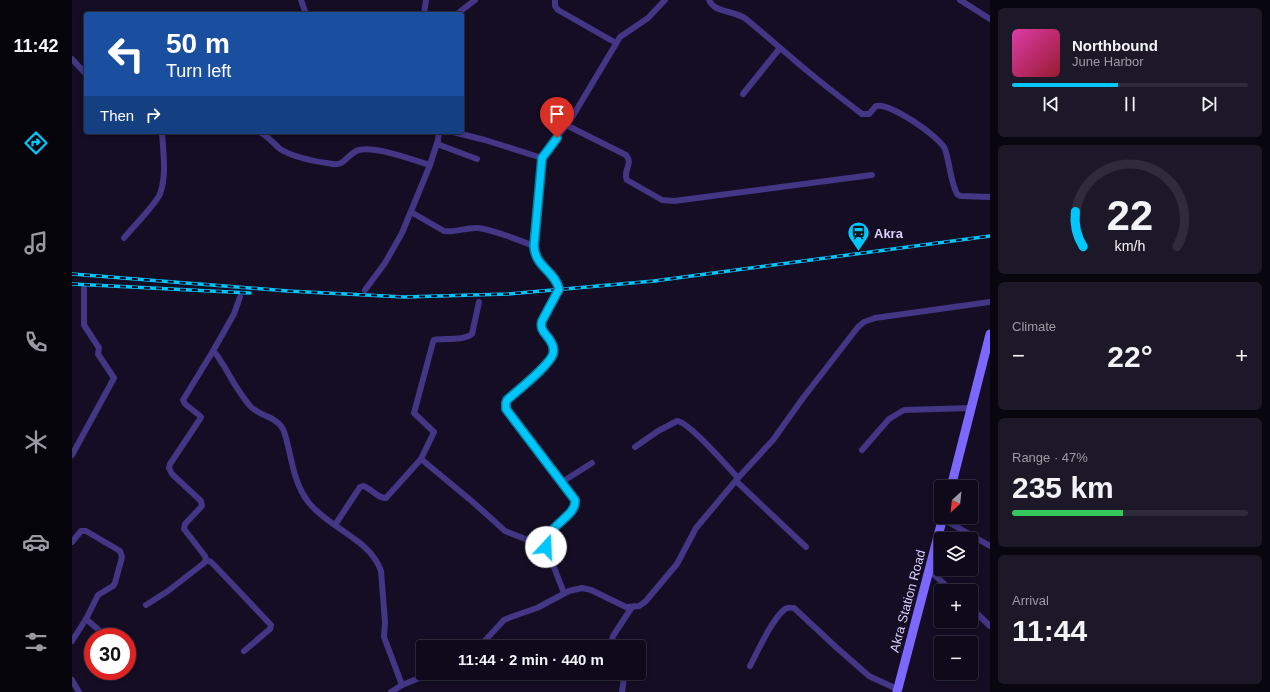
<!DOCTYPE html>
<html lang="en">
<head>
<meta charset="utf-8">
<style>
  :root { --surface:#0f0a1b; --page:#1d1828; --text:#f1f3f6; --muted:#9b9aa3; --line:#2f2b3a; --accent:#00c6fb }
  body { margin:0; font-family:Helvetica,sans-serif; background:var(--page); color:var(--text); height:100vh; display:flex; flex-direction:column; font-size:15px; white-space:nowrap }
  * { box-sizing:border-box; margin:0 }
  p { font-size:13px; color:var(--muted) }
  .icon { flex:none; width:22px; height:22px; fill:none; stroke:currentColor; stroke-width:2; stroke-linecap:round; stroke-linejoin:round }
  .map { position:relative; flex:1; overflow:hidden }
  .panel { display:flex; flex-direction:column; gap:8px; padding:8px; background:#08060f; width:280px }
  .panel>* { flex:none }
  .top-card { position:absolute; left:12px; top:12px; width:380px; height:122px; border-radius:4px; box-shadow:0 2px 6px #0003,0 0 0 1px var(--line); background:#1a4fa0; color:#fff; overflow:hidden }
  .needle { width:26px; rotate:207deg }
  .controls { position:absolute; left:862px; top:480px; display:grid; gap:8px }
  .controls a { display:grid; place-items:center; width:44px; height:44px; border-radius:4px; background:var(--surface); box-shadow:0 2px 6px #0003,0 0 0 1px var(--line); font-size:20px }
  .speed { position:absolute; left:12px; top:628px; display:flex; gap:8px; font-size:20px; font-weight:700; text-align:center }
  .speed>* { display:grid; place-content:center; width:52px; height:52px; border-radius:50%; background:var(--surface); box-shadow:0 2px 6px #0003,0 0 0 1px var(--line); line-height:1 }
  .speed .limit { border:6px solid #d22; background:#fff; color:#111 }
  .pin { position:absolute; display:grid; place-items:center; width:34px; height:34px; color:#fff; margin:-41px -17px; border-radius:50% 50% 50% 0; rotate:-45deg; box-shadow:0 0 4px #0007 }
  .pin .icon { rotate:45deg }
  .me { position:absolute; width:44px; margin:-22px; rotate:20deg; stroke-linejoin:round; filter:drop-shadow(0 0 3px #0008) }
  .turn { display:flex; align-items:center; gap:14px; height:84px; padding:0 16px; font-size:18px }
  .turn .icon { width:52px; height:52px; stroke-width:2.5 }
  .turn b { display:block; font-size:28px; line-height:34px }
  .then { display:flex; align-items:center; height:38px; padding:0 16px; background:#0003; gap:8px; font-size:15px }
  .big { font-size:30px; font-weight:700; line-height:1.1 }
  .panel .card { flex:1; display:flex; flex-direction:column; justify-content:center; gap:6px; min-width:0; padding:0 14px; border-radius:6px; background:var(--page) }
  .panel .dial { align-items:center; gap:0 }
  .dial svg { height:104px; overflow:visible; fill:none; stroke:var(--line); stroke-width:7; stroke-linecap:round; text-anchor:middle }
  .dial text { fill:var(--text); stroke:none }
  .song { display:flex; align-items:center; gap:12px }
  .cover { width:48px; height:48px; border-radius:6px; background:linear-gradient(135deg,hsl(320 70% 55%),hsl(350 70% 35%)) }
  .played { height:4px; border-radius:2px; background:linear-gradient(90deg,var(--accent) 45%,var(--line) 45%) }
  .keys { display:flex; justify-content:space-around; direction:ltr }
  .heat { display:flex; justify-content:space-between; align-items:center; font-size:22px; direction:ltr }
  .charge { height:6px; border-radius:3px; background:linear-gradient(90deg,#34c759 47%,var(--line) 0) }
  .trip { position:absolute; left:344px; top:640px; width:230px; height:40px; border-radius:4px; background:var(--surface); box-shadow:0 2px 6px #0003,0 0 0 1px var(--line); font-weight:700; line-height:40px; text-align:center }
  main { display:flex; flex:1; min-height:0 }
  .menu { display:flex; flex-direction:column; width:72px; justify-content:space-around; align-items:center; background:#06040b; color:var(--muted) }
  .menu .icon { width:28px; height:28px }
  .menu .selected { color:var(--accent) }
  .menu b { font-size:18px; color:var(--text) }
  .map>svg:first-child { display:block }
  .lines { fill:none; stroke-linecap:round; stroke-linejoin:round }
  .street { stroke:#423685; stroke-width:6 }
  .secondary { stroke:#7c67ff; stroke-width:9 }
  .rail-casing { stroke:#00c6fb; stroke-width:3.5 }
  .rail { stroke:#140d24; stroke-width:2; stroke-dasharray:6; stroke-linecap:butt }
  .route-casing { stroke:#0081a3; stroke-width:10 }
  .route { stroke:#00c6fb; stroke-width:7 }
  .labels { text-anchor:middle; stroke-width:4; stroke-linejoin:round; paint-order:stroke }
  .poi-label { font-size:13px; font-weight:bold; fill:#dbd0ff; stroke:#140d24; text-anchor:start }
  .street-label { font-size:13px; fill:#dbd0ff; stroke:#140d24 }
</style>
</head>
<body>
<main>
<nav class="menu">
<b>11:42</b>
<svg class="icon selected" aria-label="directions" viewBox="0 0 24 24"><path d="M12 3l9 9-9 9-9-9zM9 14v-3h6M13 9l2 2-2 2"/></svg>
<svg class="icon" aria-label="music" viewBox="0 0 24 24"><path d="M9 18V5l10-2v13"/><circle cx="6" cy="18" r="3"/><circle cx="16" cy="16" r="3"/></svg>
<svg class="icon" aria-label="phone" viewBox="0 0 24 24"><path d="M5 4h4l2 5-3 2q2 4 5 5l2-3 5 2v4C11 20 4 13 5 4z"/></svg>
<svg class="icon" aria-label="climate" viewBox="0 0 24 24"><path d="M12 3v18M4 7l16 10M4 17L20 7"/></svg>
<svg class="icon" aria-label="car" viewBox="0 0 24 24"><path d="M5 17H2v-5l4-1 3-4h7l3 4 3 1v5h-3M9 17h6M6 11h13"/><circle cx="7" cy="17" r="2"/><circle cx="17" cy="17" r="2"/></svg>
<svg class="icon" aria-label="filters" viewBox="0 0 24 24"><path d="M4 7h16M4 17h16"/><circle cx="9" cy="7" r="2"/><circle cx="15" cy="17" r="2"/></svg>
</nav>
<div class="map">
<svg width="918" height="692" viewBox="0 0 918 692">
  <rect width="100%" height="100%" fill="#140d24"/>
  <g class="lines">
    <g class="street">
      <polyline points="229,0 234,14"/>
      <polyline points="483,0 483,6 486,10 544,43"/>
      <path d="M637,0c5,13 25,10 37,19 22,18 43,37 65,55 17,14 34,27 51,40h7l7,-8c13,-4 63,30 69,43 5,15 5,31 12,45l3,2 30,1"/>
      <polyline points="888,0 918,19"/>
      <polyline points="352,14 354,0"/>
      <polyline points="385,14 403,0"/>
      <polyline points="0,59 14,74"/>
      <polyline points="671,94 708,48"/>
      <path d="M494,125l60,30c8,9 -4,16 1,25l35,20 12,1 198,-26"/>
      <polyline points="77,132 80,132"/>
      <path d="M187,132c8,3 14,11 21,17 13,8 38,13 53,15 12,2 15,-11 26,-14 18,-4 53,10 71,15"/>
      <polyline points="381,132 413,140 470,158"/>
      <polyline points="365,144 405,159"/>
      <path d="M339,212l33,19c11,2 23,-4 34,-3 17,2 40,12 56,18"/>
      <path d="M52,238c9,-11 31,-33 36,-44 7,-19 3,-42 2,-62"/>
      <polyline points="293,290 313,263 330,233 358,165 366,140 367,132"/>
      <polyline points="141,351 162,314 168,297"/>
      <path d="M563,447l23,-16 19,-10c12,1 51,46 61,57"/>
      <polyline points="790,450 817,419 832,410 900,408"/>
      <polyline points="0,455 42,378 26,354 27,348 12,325 12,288"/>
      <polyline points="349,459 402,503 433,531 474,547"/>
      <polyline points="664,481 734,547"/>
      <polyline points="490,482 520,463"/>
      <polyline points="871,519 918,546"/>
      <path d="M263,525l25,-38 3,-1c8,2 15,13 23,12l35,-39 13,-27 -20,-19 19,-71 1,-2c12,-2 29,1 38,-6l7,-32"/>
      <polyline points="0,542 9,531 14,531 48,551 50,557 43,583 41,586 26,595 14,619 0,641"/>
      <polyline points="134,560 139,562 144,567 199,625 198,629 172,651"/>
      <polyline points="857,570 880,591"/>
      <path d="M492,593l-18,-46c-1,-22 31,-30 29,-47l-69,-91v-6l1,-3c11,-10 42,-34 46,-46 1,-4 0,-9 -2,-12 -4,-9 -12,-11 -9,-21l17,-32c-4,-18 -24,-22 -25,-43l8,-88 2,-4 27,-35 49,-82 28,-19 17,-18"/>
      <path d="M74,605l22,-14 36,-28 2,-3 -1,-4 -21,-27 1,-5 17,-18 -1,-5 -29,-27 -3,-6 1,-4 30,-45 1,-2 -2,-2 -14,-11 -2,-4 30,-49c5,4 7,10 11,15 8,14 16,29 27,41 9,9 26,10 32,22 3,7 4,14 6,21 4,19 8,38 20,53 21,26 61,36 72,68l4,51 -1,15 18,48"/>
      <polyline points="899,608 918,626"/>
      <polyline points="14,619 35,637"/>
      <polyline points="407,647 432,620 439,617 465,608 497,591 510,588 519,590 554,607 567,606 573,602 605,564 624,528 666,478 701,440 731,398 786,327 792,322 803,318 918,302"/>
      <polyline points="541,647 540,640 541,636 560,607"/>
      <polyline points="55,656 58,659"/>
      <path d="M678,666c8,-15 22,-47 35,-57 3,-2 6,-1 9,-1l43,40 32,28 28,13"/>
      <polyline points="0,680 7,692"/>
      <polyline points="319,692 330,685 360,673"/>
      <polyline points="550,692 552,678 550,673"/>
    </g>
    <g class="secondary">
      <polyline points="879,487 918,334"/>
      <polyline points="825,692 871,517"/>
    </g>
    <defs>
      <g id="rail">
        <polyline points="0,274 216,291 332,297 436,294 582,281 918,236"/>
        <polyline points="0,284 178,293"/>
      </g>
    </defs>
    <use href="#rail" class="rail-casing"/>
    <use href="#rail" class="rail"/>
  </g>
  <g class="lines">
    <defs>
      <path id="route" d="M474,547c-1,-22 31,-30 29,-47l-69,-91v-6l1,-3c11,-10 42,-34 46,-46 1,-4 0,-9 -2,-12 -4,-8 -12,-11 -9,-21l17,-32c-4,-18 -24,-22 -25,-43l8,-88 15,-20"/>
    </defs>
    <use href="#route" class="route-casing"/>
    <use href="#route" class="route"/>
  </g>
  <defs>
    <symbol id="station-pin" viewBox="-11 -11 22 30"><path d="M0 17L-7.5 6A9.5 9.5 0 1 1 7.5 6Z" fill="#00c6fb" stroke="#140d24"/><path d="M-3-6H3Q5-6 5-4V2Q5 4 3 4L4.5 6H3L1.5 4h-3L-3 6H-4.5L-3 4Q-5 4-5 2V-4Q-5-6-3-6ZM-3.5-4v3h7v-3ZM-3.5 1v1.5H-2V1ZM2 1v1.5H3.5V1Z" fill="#111"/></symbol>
  </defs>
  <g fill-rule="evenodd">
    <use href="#station-pin" x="774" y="220" width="25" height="34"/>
  </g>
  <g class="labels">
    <g class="poi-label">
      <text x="802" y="238">Akra</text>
    </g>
    <g class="street-label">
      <text transform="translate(835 601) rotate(-75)" y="5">Akra Station Road</text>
    </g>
  </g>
</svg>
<div class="controls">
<a><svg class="needle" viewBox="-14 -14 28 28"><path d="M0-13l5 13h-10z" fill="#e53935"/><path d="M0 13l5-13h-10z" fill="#9b9aa3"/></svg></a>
<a><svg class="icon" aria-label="layers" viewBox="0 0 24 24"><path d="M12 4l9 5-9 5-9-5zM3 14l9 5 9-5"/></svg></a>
<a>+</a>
<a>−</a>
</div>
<div class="speed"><div class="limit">30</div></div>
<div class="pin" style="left:485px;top:138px;background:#d93025"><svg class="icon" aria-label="arrive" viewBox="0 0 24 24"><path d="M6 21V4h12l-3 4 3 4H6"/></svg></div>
<svg class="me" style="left:474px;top:547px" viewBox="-20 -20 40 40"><circle r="19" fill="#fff"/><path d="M0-13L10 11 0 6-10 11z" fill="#00c6fb"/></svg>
<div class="trip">11:44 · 2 min · 440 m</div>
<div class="top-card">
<div class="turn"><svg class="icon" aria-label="left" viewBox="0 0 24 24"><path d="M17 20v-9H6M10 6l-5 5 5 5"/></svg><div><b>50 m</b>Turn left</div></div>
<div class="then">Then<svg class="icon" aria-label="right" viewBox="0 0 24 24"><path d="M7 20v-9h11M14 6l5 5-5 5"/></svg></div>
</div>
</div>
<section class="panel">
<div class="card">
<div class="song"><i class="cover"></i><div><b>Northbound</b><p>June Harbor</p></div></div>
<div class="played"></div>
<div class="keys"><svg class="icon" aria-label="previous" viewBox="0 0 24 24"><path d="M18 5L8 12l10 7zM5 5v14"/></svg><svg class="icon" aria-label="pause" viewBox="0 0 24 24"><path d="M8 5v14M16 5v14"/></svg><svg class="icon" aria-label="next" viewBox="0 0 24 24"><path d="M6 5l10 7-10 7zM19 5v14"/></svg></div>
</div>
<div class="card dial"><svg viewBox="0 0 100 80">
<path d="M14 69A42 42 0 1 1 86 69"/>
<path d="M14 69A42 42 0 0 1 8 42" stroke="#00c6fb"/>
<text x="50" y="56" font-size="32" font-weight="700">22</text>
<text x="50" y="72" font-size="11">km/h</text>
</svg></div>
<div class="card"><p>Climate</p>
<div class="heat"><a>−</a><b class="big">22°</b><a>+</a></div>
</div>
<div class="card"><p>Range · 47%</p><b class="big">235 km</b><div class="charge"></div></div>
<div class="card"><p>Arrival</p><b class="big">11:44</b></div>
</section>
</main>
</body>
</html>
